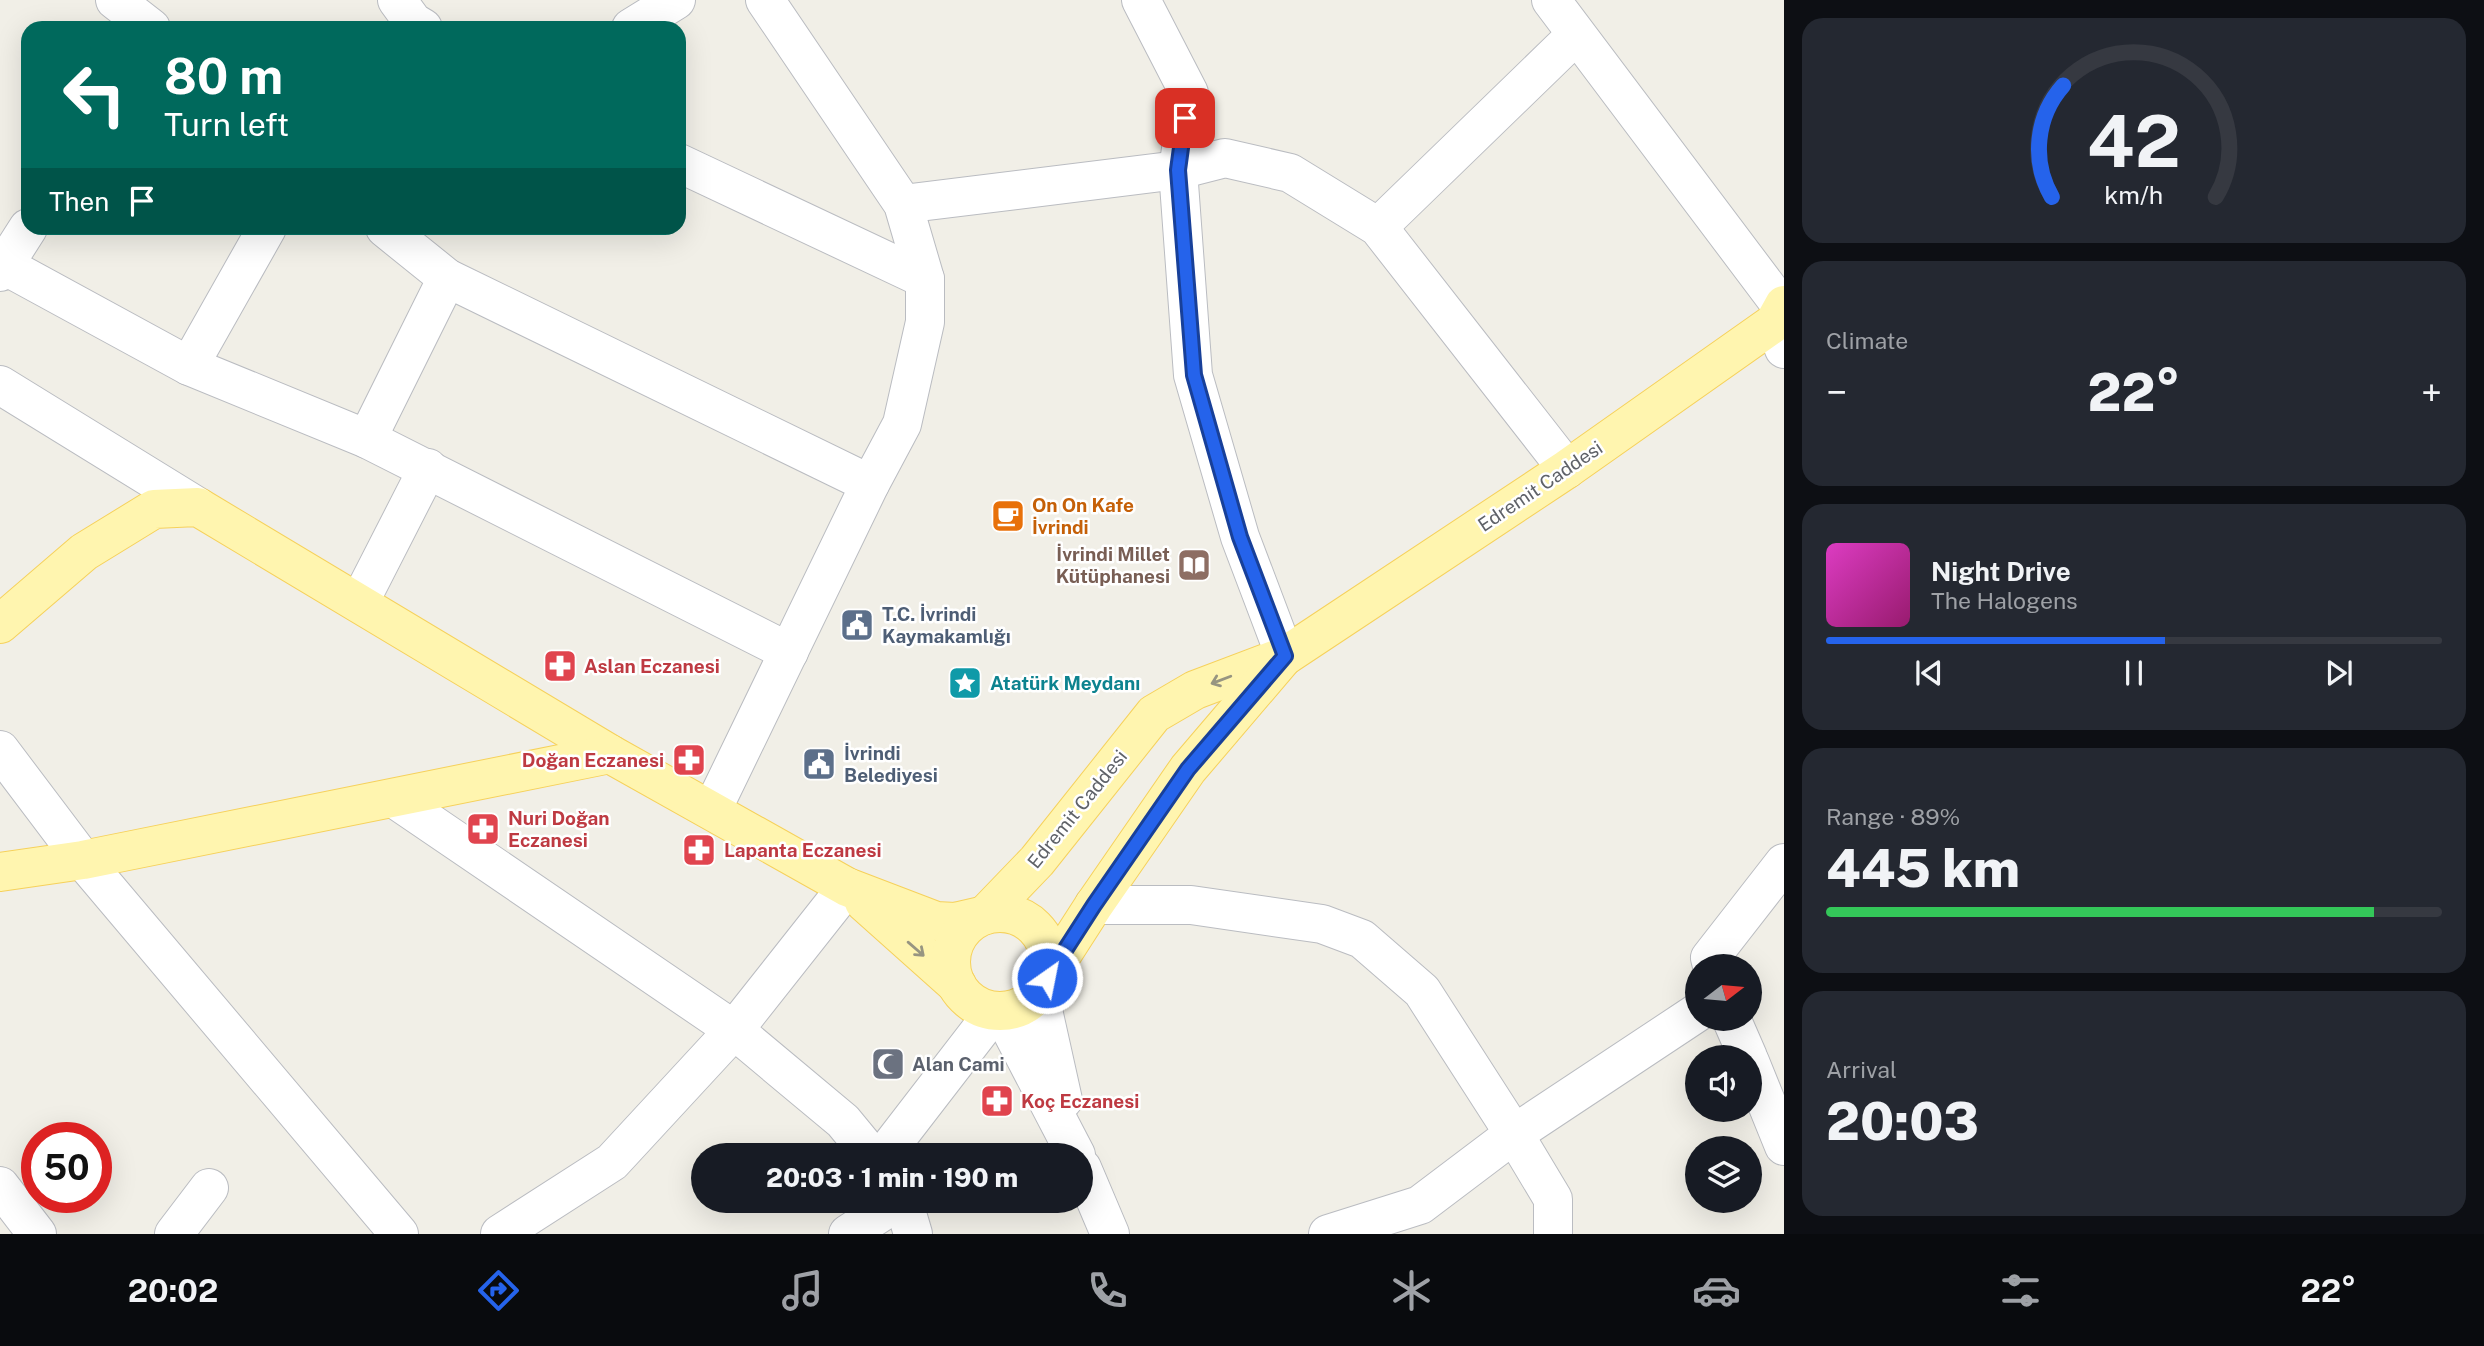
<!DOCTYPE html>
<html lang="en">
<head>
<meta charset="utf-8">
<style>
  :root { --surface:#171b24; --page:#242831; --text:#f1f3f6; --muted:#9ea1a6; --line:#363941; --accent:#2563eb }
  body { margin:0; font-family:"Public Sans",sans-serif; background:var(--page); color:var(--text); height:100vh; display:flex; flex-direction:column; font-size:26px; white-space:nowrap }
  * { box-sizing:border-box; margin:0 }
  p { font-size:23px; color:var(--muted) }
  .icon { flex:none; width:38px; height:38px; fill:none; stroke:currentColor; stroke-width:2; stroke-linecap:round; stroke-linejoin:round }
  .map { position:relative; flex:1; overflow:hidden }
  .drawer { display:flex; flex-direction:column; gap:18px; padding:18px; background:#0d0f14; width:700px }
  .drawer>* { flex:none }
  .hud { position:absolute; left:21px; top:21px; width:665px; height:214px; border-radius:21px; box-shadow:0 7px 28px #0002; background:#00695c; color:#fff; overflow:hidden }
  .needle { width:46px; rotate:74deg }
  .buttons { position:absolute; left:1685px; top:954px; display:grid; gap:14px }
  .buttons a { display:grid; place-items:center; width:77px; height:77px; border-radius:50%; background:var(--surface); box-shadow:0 7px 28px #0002; font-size:35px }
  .speed { position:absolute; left:21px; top:1122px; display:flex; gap:14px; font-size:35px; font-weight:700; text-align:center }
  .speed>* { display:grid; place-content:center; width:91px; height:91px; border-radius:50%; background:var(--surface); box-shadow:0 7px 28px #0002; line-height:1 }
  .speed .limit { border:10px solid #d22; background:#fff; color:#111 }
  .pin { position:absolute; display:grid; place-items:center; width:60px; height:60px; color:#fff; margin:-30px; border-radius:14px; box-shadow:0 4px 10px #0006 }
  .me { position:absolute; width:77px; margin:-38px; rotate:33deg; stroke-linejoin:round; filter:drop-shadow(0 0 5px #0008) }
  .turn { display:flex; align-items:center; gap:24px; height:147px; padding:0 28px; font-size:32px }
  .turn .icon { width:91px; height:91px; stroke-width:2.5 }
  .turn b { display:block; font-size:49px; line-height:60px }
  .then { display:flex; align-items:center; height:66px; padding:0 28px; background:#0003; gap:14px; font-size:26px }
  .big { font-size:52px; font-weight:800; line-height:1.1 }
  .drawer .card { flex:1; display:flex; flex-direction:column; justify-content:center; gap:10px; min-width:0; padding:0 24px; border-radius:21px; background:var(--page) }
  .drawer .dial { align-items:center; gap:0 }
  .dial svg { height:182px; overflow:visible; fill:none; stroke:var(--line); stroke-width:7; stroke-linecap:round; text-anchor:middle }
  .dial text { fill:var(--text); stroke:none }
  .song { display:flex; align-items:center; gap:21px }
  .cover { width:84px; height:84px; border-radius:10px; background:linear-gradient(135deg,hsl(310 70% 55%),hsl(320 70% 35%)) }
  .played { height:7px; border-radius:4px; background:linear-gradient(90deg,var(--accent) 55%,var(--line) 55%) }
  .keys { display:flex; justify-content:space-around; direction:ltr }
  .heat { display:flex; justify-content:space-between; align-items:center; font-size:38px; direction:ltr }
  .charge { height:10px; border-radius:5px; background:linear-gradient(90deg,#34c759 89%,var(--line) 0) }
  .trip { position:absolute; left:691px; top:1143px; width:402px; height:70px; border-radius:35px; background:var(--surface); box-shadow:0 7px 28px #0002; font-weight:800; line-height:70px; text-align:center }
  .tab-bar { display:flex; height:112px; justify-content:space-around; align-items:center; background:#090b0e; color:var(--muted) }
  .tab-bar .icon { width:49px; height:49px }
  .tab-bar .on { color:var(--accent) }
  .tab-bar b { font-size:32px; color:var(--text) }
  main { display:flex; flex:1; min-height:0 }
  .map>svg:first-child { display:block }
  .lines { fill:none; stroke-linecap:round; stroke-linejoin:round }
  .minor-casing { stroke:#babcc1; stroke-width:40 }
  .major-casing { stroke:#f6d15b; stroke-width:40 }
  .minor { stroke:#fff; stroke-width:38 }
  .major { stroke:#fff5af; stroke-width:38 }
  .oneway { stroke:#979581 }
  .route-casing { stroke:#184099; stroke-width:18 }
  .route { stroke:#2563eb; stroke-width:12 }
  .labels { text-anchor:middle; stroke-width:5; stroke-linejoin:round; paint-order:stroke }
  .street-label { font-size:19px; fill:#5f6268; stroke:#fff }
  .food-label { font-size:19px; font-weight:bold; fill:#c56008; stroke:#fff; text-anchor:start }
  .education-label { font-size:19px; font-weight:bold; fill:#785e54; stroke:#fff; text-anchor:end }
  .service-label { font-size:19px; font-weight:bold; fill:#4e5e75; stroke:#fff; text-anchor:start }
  .health-label { font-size:19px; font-weight:bold; fill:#be3a42; stroke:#fff; text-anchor:start }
  .culture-label { font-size:19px; font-weight:bold; fill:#0d838f; stroke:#fff; text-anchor:start }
  .worship-label { font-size:19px; font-weight:bold; fill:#5b616d; stroke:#fff; text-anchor:start }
</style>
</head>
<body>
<main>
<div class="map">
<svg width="1784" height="1234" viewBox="0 0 1784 1234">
  <rect width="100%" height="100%" fill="#f1efe7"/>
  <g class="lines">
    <defs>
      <g id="minor">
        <polyline points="115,0 151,28"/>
        <polyline points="397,0 413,22 423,28"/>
        <polyline points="1141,0 1189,93 1178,170 1193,375 1240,537 1285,656"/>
        <polyline points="1551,0 1782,307"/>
        <polyline points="631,28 676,0"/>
        <polyline points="679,163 925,279"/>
        <polyline points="903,204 1178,170 1225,158 1290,173 1378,227 1567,469"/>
        <polyline points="1378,227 1576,35"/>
        <polyline points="385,228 447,278 870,484"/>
        <polyline points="0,263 189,366 367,439 789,652"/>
        <polyline points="0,272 28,228"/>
        <polyline points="1774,323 1784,349"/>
        <polyline points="189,366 267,228"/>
        <polyline points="0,385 198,507"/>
        <polyline points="367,439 447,278"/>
        <polyline points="359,603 428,468"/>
        <polyline points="0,750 83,860 399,1234"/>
        <polyline points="395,799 734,1030 843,1121 871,1155"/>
        <polyline points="712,810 870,484 902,424 925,322 925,279 903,204 765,0"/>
        <polyline points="1094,905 1191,905 1322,924 1362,939 1422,991 1514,1134 1553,1199 1553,1234"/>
        <polyline points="1712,966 1710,958 1784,863"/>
        <polyline points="1039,992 1063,1100"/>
        <polyline points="1001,1011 1076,1155"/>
        <polyline points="1731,1018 1748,1057"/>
        <polyline points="1750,1062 1784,1146"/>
        <polyline points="884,1155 995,1011"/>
        <polyline points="1082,1168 1110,1234"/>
        <polyline points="0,1186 37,1234"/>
        <polyline points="903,1200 913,1234"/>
        <polyline points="174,1234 209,1188"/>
        <polyline points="500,1234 612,1162 734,1030 847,887"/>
        <polyline points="848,1234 900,1200"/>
        <polyline points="1328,1234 1420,1205 1514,1134 1698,1012"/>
      </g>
      <g id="major">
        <polyline points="0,624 84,552 154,509 198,507 610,754 847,887 936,921 955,922 981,916"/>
        <polyline points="0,872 83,860 610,754"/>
        <polyline points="864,902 957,985"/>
        <circle cx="1000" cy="962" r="49"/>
        <polyline points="985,915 1037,861 1154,714 1195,690 1285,656 1567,469 1774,323 1784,305"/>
        <polyline points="1047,978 1094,905 1188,769 1281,660"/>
      </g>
    </defs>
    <use href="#minor" class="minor-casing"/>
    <use href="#major" class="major-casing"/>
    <use href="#minor" class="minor"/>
    <use href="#major" class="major"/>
  </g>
  <defs><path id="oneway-shaft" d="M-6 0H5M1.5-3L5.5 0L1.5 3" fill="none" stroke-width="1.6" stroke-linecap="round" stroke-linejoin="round" transform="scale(1.75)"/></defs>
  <g class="oneway">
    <use href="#oneway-shaft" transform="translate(1221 680) rotate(159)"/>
    <use href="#oneway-shaft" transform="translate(916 949) rotate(41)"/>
  </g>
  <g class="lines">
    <defs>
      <polyline id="route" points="1047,978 1094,905 1188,769 1285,656 1240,537 1194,375 1178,170 1185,118"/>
    </defs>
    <use href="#route" class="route-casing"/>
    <use href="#route" class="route"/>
  </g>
  <defs>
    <symbol id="cafe-square" viewBox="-11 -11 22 22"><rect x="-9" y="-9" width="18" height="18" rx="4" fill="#e8710a" stroke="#fff"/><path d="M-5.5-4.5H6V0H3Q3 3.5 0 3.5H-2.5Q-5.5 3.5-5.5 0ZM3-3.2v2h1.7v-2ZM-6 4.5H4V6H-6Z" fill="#fff"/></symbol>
    <symbol id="library-square" viewBox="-11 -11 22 22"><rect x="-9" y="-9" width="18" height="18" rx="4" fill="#8d6e63" stroke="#fff"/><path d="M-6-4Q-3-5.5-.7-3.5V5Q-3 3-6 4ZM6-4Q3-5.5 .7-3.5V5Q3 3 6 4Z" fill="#fff"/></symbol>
    <symbol id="civic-square" viewBox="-11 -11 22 22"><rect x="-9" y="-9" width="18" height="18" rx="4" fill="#5c6f8a" stroke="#fff"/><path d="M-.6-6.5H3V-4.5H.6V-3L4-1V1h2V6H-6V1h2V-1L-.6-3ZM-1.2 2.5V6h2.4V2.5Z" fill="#fff"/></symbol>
    <symbol id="pharmacy-square" viewBox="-11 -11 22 22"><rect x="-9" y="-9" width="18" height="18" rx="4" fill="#e0444e" stroke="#fff"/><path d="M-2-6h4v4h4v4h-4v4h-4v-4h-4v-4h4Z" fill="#fff"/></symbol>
    <symbol id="sight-square" viewBox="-11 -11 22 22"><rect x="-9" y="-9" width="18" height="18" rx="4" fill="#0f9aa8" stroke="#fff"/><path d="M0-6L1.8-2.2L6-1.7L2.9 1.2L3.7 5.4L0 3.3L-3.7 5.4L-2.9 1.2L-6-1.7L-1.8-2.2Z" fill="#fff"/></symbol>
    <symbol id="mosque-square" viewBox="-11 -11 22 22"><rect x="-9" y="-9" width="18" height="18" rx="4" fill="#6b7280" stroke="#fff"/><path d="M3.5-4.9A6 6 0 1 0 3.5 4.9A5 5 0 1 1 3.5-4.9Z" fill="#fff"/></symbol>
  </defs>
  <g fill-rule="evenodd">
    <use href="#cafe-square" x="989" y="497" width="38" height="38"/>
    <use href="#library-square" x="1175" y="546" width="38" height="38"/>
    <use href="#civic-square" x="838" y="606" width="38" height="38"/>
    <use href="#pharmacy-square" x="541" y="647" width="38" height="38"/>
    <use href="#sight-square" x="946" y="664" width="38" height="38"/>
    <use href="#pharmacy-square" x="670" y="741" width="38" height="38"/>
    <use href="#civic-square" x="800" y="745" width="38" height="38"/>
    <use href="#pharmacy-square" x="464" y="810" width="38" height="38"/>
    <use href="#pharmacy-square" x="680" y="831" width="38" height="38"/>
    <use href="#mosque-square" x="869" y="1045" width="38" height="38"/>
    <use href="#pharmacy-square" x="978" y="1082" width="38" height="38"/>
  </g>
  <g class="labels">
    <g class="street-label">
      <text transform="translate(1540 486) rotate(-34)" y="7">Edremit Caddesi</text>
      <text transform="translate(1077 809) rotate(-51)" y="7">Edremit Caddesi</text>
    </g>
    <g class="food-label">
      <text x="1032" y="512">On On Kafe<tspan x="1032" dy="22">İvrindi</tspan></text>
    </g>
    <g class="education-label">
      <text x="1170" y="561">İvrindi Millet<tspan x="1170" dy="22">Kütüphanesi</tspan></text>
    </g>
    <g class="service-label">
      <text x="882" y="621">T.C. İvrindi<tspan x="882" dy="22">Kaymakamlığı</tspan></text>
      <text x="844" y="760">İvrindi<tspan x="844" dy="22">Belediyesi</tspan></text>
    </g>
    <g class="health-label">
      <text x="584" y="673">Aslan Eczanesi</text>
      <text x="664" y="767" text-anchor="end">Doğan Eczanesi</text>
      <text x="508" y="825">Nuri Doğan<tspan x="508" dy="22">Eczanesi</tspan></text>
      <text x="724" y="857">Lapanta Eczanesi</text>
      <text x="1021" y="1108">Koç Eczanesi</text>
    </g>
    <g class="culture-label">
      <text x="990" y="690">Atatürk Meydanı</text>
    </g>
    <g class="worship-label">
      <text x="912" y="1071">Alan Cami</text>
    </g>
  </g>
</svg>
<div class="buttons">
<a><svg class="needle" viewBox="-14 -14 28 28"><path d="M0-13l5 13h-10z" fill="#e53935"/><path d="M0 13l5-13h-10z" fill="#9ea1a6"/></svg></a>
<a><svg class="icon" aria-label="sound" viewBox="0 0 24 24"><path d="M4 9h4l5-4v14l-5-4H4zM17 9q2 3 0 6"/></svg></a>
<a><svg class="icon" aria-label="layers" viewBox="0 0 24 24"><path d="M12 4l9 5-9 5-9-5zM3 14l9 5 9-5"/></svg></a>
</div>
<div class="speed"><div class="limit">50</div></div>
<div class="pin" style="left:1185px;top:118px;background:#d93025"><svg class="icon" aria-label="arrive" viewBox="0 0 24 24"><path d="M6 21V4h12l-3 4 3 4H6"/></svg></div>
<svg class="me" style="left:1047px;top:978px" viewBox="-20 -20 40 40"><circle r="17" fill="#2563eb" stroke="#fff" stroke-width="3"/><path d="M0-11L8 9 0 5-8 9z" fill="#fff"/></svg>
<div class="trip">20:03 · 1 min · 190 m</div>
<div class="hud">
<div class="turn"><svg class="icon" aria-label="left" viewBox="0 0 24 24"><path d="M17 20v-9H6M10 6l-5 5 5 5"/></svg><div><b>80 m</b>Turn left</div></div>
<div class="then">Then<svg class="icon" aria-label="arrive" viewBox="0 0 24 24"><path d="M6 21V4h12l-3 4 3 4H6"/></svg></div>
</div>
</div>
<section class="drawer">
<div class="card dial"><svg viewBox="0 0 100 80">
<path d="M14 69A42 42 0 1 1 86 69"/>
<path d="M14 69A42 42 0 0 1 19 20" stroke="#2563eb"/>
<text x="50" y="56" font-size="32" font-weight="700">42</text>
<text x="50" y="72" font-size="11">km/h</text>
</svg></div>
<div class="card"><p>Climate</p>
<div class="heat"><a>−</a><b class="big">22°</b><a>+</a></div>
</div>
<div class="card">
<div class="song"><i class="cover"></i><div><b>Night Drive</b><p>The Halogens</p></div></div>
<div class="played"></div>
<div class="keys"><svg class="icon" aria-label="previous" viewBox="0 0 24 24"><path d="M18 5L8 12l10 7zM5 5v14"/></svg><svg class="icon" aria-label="pause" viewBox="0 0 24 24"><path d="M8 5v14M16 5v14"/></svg><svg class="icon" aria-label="next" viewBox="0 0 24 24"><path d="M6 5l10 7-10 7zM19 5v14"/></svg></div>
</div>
<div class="card"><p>Range · 89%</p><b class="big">445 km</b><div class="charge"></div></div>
<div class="card"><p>Arrival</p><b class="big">20:03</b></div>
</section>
</main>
<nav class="tab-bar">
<b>20:02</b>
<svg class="icon on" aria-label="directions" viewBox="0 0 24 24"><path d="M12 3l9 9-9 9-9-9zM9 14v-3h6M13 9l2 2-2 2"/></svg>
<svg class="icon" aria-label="music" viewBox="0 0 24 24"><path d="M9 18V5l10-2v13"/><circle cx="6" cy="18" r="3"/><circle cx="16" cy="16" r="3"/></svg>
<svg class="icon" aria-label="phone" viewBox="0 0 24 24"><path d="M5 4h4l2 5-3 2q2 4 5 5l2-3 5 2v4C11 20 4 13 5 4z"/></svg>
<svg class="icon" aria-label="climate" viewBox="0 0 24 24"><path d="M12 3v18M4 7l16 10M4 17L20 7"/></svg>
<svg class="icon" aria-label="car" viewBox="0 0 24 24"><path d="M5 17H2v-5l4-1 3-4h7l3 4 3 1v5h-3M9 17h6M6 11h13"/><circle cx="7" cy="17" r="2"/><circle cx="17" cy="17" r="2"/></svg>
<svg class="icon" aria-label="filters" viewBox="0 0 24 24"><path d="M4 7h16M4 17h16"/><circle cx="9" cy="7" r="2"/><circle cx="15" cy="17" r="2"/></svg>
<b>22°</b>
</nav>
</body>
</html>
